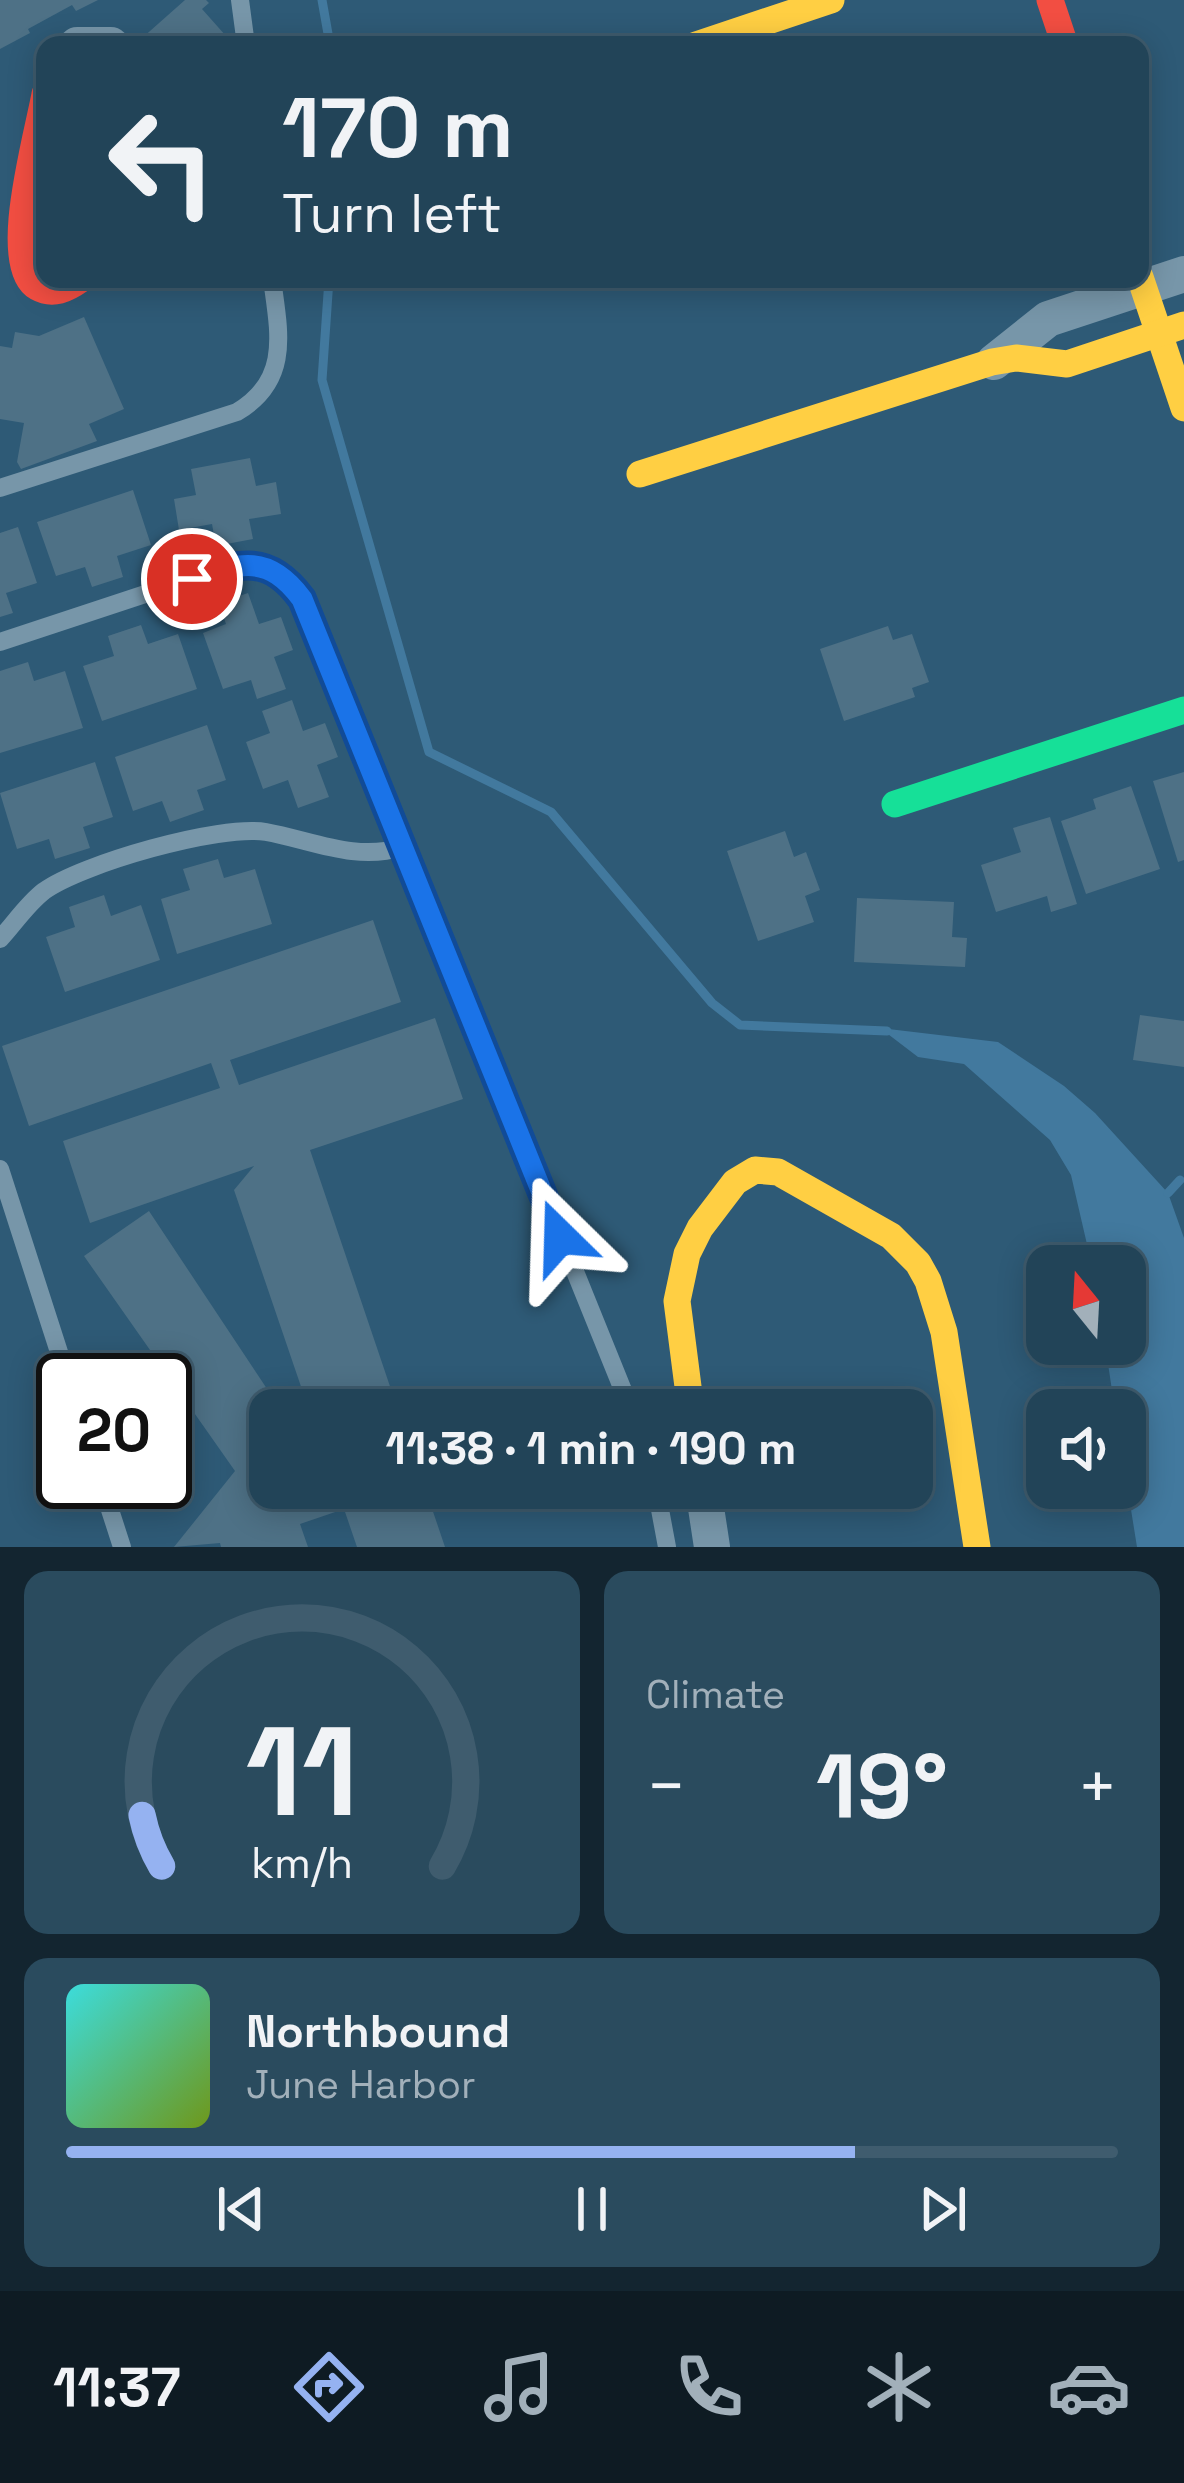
<!DOCTYPE html>
<html lang="en">
<head>
<meta charset="utf-8">
<style>
  :root { --surface:#224458; --page:#2a4b5e; --text:#f1f3f6; --muted:#a2b0ba; --line:#3f5c6e; --accent:#95b2f1 }
  body { margin:0; font-family:"Space Grotesk",sans-serif; background:var(--page); color:var(--text); height:100vh; display:flex; flex-direction:column; font-size:45px; white-space:nowrap }
  * { box-sizing:border-box; margin:0 }
  p { font-size:39px; color:var(--muted) }
  .icon { flex:none; width:66px; height:66px; fill:none; stroke:currentColor; stroke-width:2; stroke-linecap:round; stroke-linejoin:round }
  .map { position:relative; height:1547px; overflow:hidden }
  .sheet { display:flex; flex-direction:column; gap:24px; padding:24px; background:#132530; flex:1 }
  .sheet>* { flex:none }
  .guide { position:absolute; left:36px; top:36px; width:1113px; height:252px; border-radius:24px; box-shadow:0 6px 30px #0003,0 0 0 3px var(--line); background:#224458; color:var(--text); overflow:hidden }
  .needle { width:78px; rotate:342deg }
  .fabs { position:absolute; left:1026px; top:1245px; display:grid; gap:24px }
  .fabs a { display:grid; place-items:center; width:120px; height:120px; border-radius:24px; background:var(--surface); box-shadow:0 6px 30px #0003,0 0 0 3px var(--line); font-size:60px }
  .speed { position:absolute; left:36px; top:1353px; display:flex; gap:24px; font-size:60px; font-weight:700; text-align:center }
  .speed>* { display:grid; place-content:center; width:156px; height:156px; border-radius:50%; background:var(--surface); box-shadow:0 6px 30px #0003,0 0 0 3px var(--line); line-height:1 }
  .speed .limit { border:6px solid #111; border-radius:18px; background:#fff; color:#111 }
  .pin { position:absolute; display:grid; place-items:center; width:102px; height:102px; color:#fff; margin:-51px; border:6px solid #fff; border-radius:50%; box-shadow:0 3px 12px #0007 }
  .me { position:absolute; width:132px; margin:-66px; rotate:338deg; stroke-linejoin:round; filter:drop-shadow(0 0 9px #0008) }
  .turn { display:flex; align-items:center; gap:42px; height:252px; padding:0 48px; font-size:54px }
  .turn .icon { width:156px; height:156px; stroke-width:2.5 }
  .turn b { display:block; font-size:84px; line-height:102px }
  .big { font-size:90px; font-weight:700; line-height:1.1 }
  .sheet .card { flex:1; display:flex; flex-direction:column; justify-content:center; gap:18px; min-width:0; padding:0 42px; border-radius:24px; background:var(--page) }
  .sheet .dial { align-items:center; gap:0 }
  .dial svg { height:312px; overflow:visible; fill:none; stroke:var(--line); stroke-width:7; stroke-linecap:round; text-anchor:middle }
  .dial text { fill:var(--text); stroke:none }
  .song { display:flex; align-items:center; gap:36px }
  .cover { width:144px; height:144px; border-radius:18px; background:linear-gradient(135deg,hsl(180 70% 55%),hsl(80 70% 35%)) }
  .played { height:12px; border-radius:6px; background:linear-gradient(90deg,var(--accent) 75%,var(--line) 75%) }
  .keys { display:flex; justify-content:space-around; direction:ltr }
  .heat { display:flex; justify-content:space-between; align-items:center; font-size:66px; direction:ltr }
  .sheet .tiles { flex:1; display:grid; gap:24px; grid-template-columns:1fr 1fr }
  .card:last-child { grid-column:span 2 }
  .trip { position:absolute; left:249px; top:1389px; width:684px; height:120px; border-radius:24px; background:var(--surface); box-shadow:0 6px 30px #0003,0 0 0 3px var(--line); font-weight:700; line-height:120px; text-align:center }
  .tabs { display:flex; height:192px; justify-content:space-around; align-items:center; background:#0e1b23; color:var(--muted) }
  .tabs .icon { width:84px; height:84px }
  .tabs .selected { color:var(--accent) }
  .tabs b { font-size:54px; color:var(--text) }
  .map>svg:first-child { display:block }
  .water { fill:#42799e }
  .lines { fill:none; stroke-linecap:round; stroke-linejoin:round }
  .stream { stroke:#42799e; stroke-width:9 }
  .building { fill:#4e7186 }
  .lane { stroke:#7796a9; stroke-width:18 }
  .street { stroke:#7796a9; stroke-width:36 }
  .fast { stroke:#16e098; stroke-width:27 }
  .slow { stroke:#ffcf43; stroke-width:27 }
  .jam { stroke:#f24e42; stroke-width:27 }
  .route-casing { stroke:#114b97; stroke-width:30 }
  .route { stroke:#1a73e8; stroke-width:21 }
</style>
</head>
<body>
<div class="map">
<svg width="1184" height="1547" viewBox="0 0 1184 1547">
  <rect width="100%" height="100%" fill="#2e5a76"/>
  <polygon class="water" points="880,1028 998,1042 1064,1086 1095,1113 1168,1193 1184,1238 1184,1547 1137,1547 1125,1472 1125,1410 1115,1410 1105,1344 1125,1344 1125,1266 1092,1266 1071,1175 1050,1140 964,1064 918,1057"/>
  <g class="lines">
    <g class="stream">
      <polyline points="322,0 330,45"/>
      <polyline points="329,279 322,380 429,752 551,812 712,1003 740,1025 887,1031"/>
      <polyline points="1168,1193 1180,1180"/>
    </g>
  </g>
  <g class="building">
    <polygon points="0,0 98,0 76,11 72,5 28,29 30,33 0,49"/>
    <polygon points="185,0 206,0 209,3 202,9 226,36 226,45 146,45 141,39"/>
    <polygon points="84,317 124,409 89,424 97,441 21,469 17,462 24,423 0,419 0,346 12,348 15,332 39,336"/>
    <polygon points="250,458 256,486 276,482 281,514 249,519 253,539 216,546 212,524 179,530 174,499 196,495 191,469"/>
    <polygon points="133,490 151,545 117,556 123,577 92,587 85,567 56,576 37,522"/>
    <polygon points="18,527 37,583 6,593 13,613 0,617 0,533"/>
    <polygon points="248,593 259,624 281,617 293,650 274,657 286,689 257,699 251,680 223,689 203,633 226,624 219,603"/>
    <polygon points="141,625 148,644 178,634 197,689 102,721 83,666 114,656 108,636"/>
    <polygon points="888,626 893,640 912,634 929,682 912,688 915,697 844,721 820,649"/>
    <polygon points="28,662 34,681 65,671 83,728 0,753 0,671"/>
    <polygon points="292,700 303,731 325,723 338,757 317,765 329,797 298,808 288,780 263,789 246,742 270,733 262,711"/>
    <polygon points="207,725 226,780 197,790 204,810 170,822 162,801 133,811 115,757"/>
    <polygon points="95,762 113,817 83,827 90,848 55,859 49,839 17,849 0,793"/>
    <polygon points="1184,772 1184,860 1178,862 1153,781"/>
    <polygon points="1131,786 1160,869 1086,894 1061,821 1096,809 1093,799"/>
    <polygon points="1050,817 1077,904 1051,912 1047,896 996,912 981,865 1021,852 1013,828"/>
    <polygon points="785,831 794,857 806,852 820,890 805,896 814,922 758,941 727,851"/>
    <polygon points="218,859 224,878 255,869 272,924 177,954 161,899 190,890 183,869"/>
    <polygon points="104,895 111,916 141,905 160,960 65,992 46,937 75,927 69,907"/>
    <polygon points="857,898 954,902 952,937 967,938 965,967 854,962"/>
    <polygon points="373,920 401,1002 230,1060 239,1085 435,1018 463,1099 310,1150 398,1410 309,1410 234,1190 254,1166 90,1223 63,1141 220,1088 211,1063 29,1126 2,1046"/>
    <polygon points="1140,1015 1184,1021 1184,1067 1133,1060"/>
    <polygon points="149,1211 281,1410 270,1410 270,1488 425,1488 445,1547 357,1547 344,1509 300,1524 308,1547 221,1547 220,1543 174,1547 235,1471 84,1256"/>
  </g>
  <g class="lines">
    <g class="lane">
      <polyline points="240,0 246,45"/>
      <path d="M0,488l237,-76c54,-32 42,-80 35,-133"/>
      <path d="M0,642l230,-76c39,-6 64,15 80,50l321,794"/>
      <path d="M0,939c14,-15 27,-35 44,-48 37,-27 176,-67 222,-59 45,8 90,30 136,15"/>
      <polyline points="0,1169 68,1380"/>
      <polyline points="101,1482 122,1547"/>
      <polyline points="656,1488 667,1547"/>
    </g>
    <g class="street">
      <polyline points="77,45 111,45"/>
      <polyline points="994,362 1048,319 1184,274"/>
      <polyline points="703,1488 712,1547"/>
    </g>
    <polyline class="fast" points="895,804 1184,710"/>
    <g class="slow">
      <polyline points="696,45 831,0"/>
      <polyline points="1140,277 1184,408"/>
      <polyline points="640,474 992,362 1016,358 1067,364 1184,325"/>
      <polyline points="691,1410 677,1301 687,1254 700,1228 735,1182 755,1170 778,1172 891,1236 918,1263 928,1281 944,1332 977,1547"/>
    </g>
    <g class="jam">
      <polyline points="1050,0 1065,45"/>
      <path d="M45,94c-7,40 -45,171 -8,193 16,9 30,2 44,-8"/>
    </g>
  </g>
  <g class="lines">
    <defs>
      <path id="route" d="M192,579c48,-16 76,-26 110,20l258,638"/>
    </defs>
    <use href="#route" class="route-casing"/>
    <use href="#route" class="route"/>
  </g>
</svg>
<div class="fabs">
<a><svg class="needle" viewBox="-14 -14 28 28"><path d="M0-13l5 13h-10z" fill="#e53935"/><path d="M0 13l5-13h-10z" fill="#a2b0ba"/></svg></a>
<a><svg class="icon" aria-label="sound" viewBox="0 0 24 24"><path d="M4 9h4l5-4v14l-5-4H4zM17 9q2 3 0 6"/></svg></a>
</div>
<div class="speed"><div class="limit">20</div></div>
<div class="pin" style="left:192px;top:579px;background:#d93025"><svg class="icon" aria-label="arrive" viewBox="0 0 24 24"><path d="M6 21V4h12l-3 4 3 4H6"/></svg></div>
<svg class="me" style="left:560px;top:1237px" viewBox="-20 -20 40 40"><path d="M0-17L14 15 0 8-14 15z" fill="#1a73e8" stroke="#fff" stroke-width="4"/></svg>
<div class="trip">11:38 · 1 min · 190 m</div>
<div class="guide">
<div class="turn"><svg class="icon" aria-label="left" viewBox="0 0 24 24"><path d="M17 20v-9H6M10 6l-5 5 5 5"/></svg><div><b>170 m</b>Turn left</div></div>
</div>
</div>
<section class="sheet">
<div class="tiles">
<div class="card dial"><svg viewBox="0 0 100 80">
<path d="M14 69A42 42 0 1 1 86 69"/>
<path d="M14 69A42 42 0 0 1 9 56" stroke="#95b2f1"/>
<text x="50" y="56" font-size="32" font-weight="700">11</text>
<text x="50" y="72" font-size="11">km/h</text>
</svg></div>
<div class="card"><p>Climate</p>
<div class="heat"><a>−</a><b class="big">19°</b><a>+</a></div>
</div>
<div class="card">
<div class="song"><i class="cover"></i><div><b>Northbound</b><p>June Harbor</p></div></div>
<div class="played"></div>
<div class="keys"><svg class="icon" aria-label="previous" viewBox="0 0 24 24"><path d="M18 5L8 12l10 7zM5 5v14"/></svg><svg class="icon" aria-label="pause" viewBox="0 0 24 24"><path d="M8 5v14M16 5v14"/></svg><svg class="icon" aria-label="next" viewBox="0 0 24 24"><path d="M6 5l10 7-10 7zM19 5v14"/></svg></div>
</div>
</div>
</section>
<nav class="tabs">
<b>11:37</b>
<svg class="icon selected" aria-label="directions" viewBox="0 0 24 24"><path d="M12 3l9 9-9 9-9-9zM9 14v-3h6M13 9l2 2-2 2"/></svg>
<svg class="icon" aria-label="music" viewBox="0 0 24 24"><path d="M9 18V5l10-2v13"/><circle cx="6" cy="18" r="3"/><circle cx="16" cy="16" r="3"/></svg>
<svg class="icon" aria-label="phone" viewBox="0 0 24 24"><path d="M5 4h4l2 5-3 2q2 4 5 5l2-3 5 2v4C11 20 4 13 5 4z"/></svg>
<svg class="icon" aria-label="climate" viewBox="0 0 24 24"><path d="M12 3v18M4 7l16 10M4 17L20 7"/></svg>
<svg class="icon" aria-label="car" viewBox="0 0 24 24"><path d="M5 17H2v-5l4-1 3-4h7l3 4 3 1v5h-3M9 17h6M6 11h13"/><circle cx="7" cy="17" r="2"/><circle cx="17" cy="17" r="2"/></svg>
</nav>
</body>
</html>
